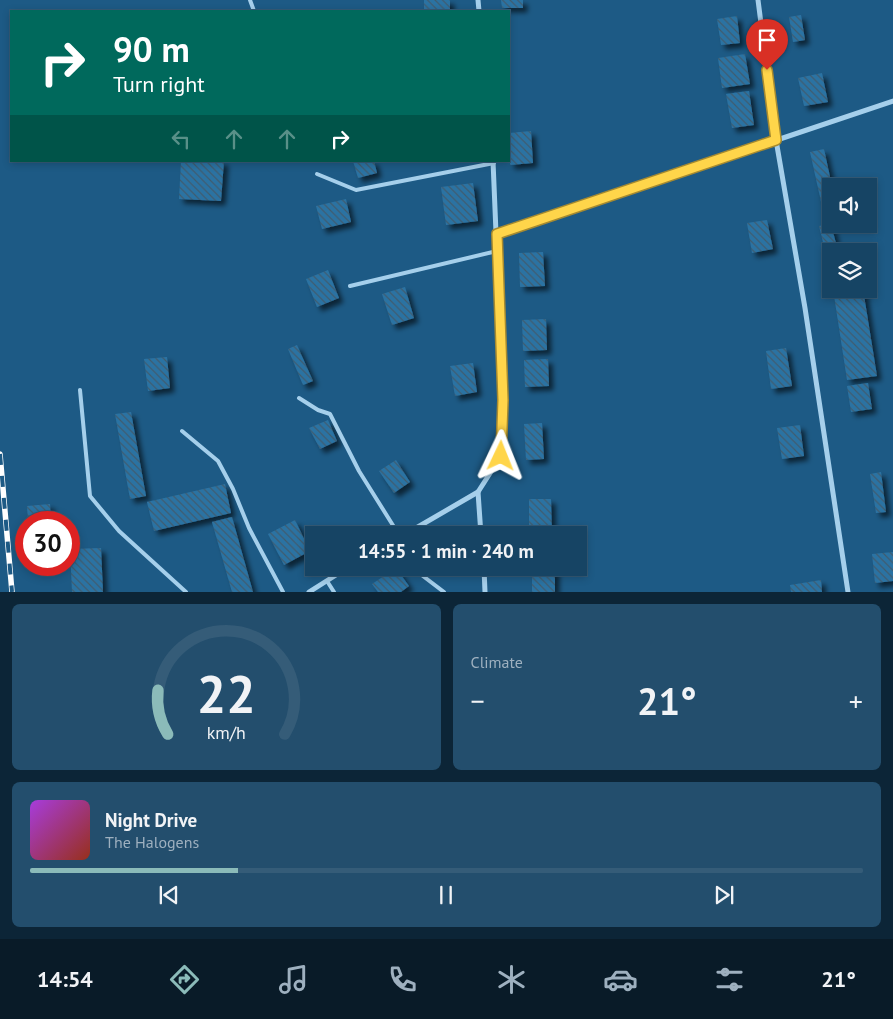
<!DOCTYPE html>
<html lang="en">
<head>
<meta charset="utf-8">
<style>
  :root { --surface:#164464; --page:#234e6d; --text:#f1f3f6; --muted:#9eb0bf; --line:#355c78; --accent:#8bbbb9 }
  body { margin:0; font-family:"PT Sans",sans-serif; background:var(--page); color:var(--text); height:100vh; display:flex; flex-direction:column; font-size:19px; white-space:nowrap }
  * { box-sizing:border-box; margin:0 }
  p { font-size:16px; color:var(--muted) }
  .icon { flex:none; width:28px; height:28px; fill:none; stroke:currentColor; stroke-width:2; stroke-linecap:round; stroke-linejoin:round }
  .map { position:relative; height:592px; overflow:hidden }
  .details { display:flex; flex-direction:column; gap:12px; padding:12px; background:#0c2537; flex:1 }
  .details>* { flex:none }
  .banner { position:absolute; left:10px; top:10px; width:500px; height:152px; border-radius:0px; box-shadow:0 2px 8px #0003,0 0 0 1px var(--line); background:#00695c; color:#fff; overflow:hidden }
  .fabs { position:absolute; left:822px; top:178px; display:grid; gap:10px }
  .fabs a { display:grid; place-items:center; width:55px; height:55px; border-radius:0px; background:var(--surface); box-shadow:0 2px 8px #0003,0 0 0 1px var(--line); font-size:25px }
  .speed { position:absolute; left:15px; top:511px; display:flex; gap:10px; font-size:25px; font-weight:700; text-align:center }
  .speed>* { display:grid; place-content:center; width:65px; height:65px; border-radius:50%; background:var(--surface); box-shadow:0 2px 8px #0003,0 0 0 1px var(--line); line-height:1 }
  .speed .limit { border:8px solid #d22; background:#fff; color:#111 }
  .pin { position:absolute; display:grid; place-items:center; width:42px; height:42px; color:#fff; margin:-51px -21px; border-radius:50% 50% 50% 0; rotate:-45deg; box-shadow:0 0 5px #0007 }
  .pin .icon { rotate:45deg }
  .me { position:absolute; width:55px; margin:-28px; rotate:2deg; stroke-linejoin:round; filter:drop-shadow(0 0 4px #0008) }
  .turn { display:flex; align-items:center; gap:18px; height:105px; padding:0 20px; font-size:22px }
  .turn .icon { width:65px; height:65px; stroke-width:2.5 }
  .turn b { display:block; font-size:35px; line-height:42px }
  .lanes { display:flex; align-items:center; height:48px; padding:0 20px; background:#0003; justify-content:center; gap:25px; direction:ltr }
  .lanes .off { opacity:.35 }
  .big { font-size:38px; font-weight:700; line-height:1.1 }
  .details .widget { flex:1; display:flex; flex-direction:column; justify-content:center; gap:8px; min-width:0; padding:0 18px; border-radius:8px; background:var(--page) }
  .details .dial { align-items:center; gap:0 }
  .dial svg { height:130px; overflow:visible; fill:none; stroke:var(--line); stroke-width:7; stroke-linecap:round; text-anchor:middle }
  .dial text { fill:var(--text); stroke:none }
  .song { display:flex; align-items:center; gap:15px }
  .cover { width:60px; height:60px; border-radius:8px; background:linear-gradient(135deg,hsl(280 70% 55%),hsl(10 70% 35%)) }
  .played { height:5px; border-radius:2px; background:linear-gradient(90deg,var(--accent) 25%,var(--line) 25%) }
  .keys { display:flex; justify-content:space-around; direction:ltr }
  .heat { display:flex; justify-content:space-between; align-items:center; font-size:28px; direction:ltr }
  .details .tiles { flex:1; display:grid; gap:12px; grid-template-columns:1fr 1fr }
  .widget:last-child { grid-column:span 2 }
  .trip { position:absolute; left:305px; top:526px; width:282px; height:50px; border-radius:0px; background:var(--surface); box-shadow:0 2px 8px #0003,0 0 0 1px var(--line); font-weight:700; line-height:50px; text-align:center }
  .dock { display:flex; height:80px; justify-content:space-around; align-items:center; background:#091b28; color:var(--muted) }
  .dock .icon { width:35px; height:35px }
  .dock .on { color:var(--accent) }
  .dock b { font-size:22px; color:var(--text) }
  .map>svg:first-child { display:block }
  .building { fill:url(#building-back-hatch); filter:url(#shadow) }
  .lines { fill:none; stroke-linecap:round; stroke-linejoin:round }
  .lane { stroke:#a5cfeb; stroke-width:4 }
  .street { stroke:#a5cfeb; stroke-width:5 }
  .rail-casing { stroke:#fff; stroke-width:5.5 }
  .rail { stroke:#1d5a85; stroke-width:4; stroke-dasharray:11; stroke-linecap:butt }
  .route-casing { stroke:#a68a30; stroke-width:12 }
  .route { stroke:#ffd54a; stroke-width:9 }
</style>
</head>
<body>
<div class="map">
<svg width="893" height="592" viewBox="0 0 893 592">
  <defs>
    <pattern id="building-back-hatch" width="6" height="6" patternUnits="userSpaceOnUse" patternTransform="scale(1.25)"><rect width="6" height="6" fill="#2c73a3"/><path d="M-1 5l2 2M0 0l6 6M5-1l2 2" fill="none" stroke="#3f5c6f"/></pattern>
    <filter id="shadow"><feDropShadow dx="4.5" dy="4.5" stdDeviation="2.5" flood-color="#0009"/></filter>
  </defs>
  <rect width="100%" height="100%" fill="#1d5a85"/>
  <g class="building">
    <rect x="424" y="0" width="26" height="11"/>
    <polygon points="501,0 523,0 523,8 502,8"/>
    <polygon points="801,15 805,40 793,42 789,17"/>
    <polygon points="737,16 740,43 721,45 717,19"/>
    <polygon points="745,54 750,84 722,88 718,58"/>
    <polygon points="822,73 828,102 804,106 798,78"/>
    <polygon points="749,91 754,125 732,128 726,94"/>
    <polygon points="531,131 533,163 510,165 509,133"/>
    <polygon points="824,149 832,186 831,213 824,215 810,152"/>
    <polygon points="181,161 224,161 221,201 179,199"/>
    <polygon points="353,161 374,161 377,173 358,178"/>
    <polygon points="473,183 478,221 446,225 441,187"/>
    <polygon points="346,199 351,222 322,229 316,206"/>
    <polygon points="767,220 773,249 752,253 747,223"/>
    <polygon points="831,224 838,251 831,251 831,261 828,262 819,226"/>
    <polygon points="543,252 545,286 520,287 519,253"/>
    <polygon points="328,270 339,298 317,307 306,279"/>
    <polygon points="405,287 414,318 392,325 382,294"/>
    <polygon points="833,289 863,289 877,376 847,380"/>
    <polygon points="546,319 547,350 523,351 522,320"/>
    <polygon points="297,345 313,381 303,385 288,349"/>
    <polygon points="786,348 792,386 771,389 766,351"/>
    <polygon points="167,357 170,388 148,391 144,359"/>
    <polygon points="548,359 549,386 525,387 524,360"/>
    <polygon points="473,363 477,392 455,396 450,366"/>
    <polygon points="868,383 872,409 851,412 847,386"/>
    <polygon points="131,412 146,496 130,499 115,414"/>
    <polygon points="328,420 337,441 320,449 309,428"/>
    <polygon points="542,423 544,459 526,460 524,424"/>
    <polygon points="800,425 804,456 782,459 777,428"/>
    <polygon points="396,460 410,482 394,493 379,471"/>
    <polygon points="881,472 886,512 876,513 870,474"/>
    <polygon points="225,484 231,513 154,531 147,502"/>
    <polygon points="529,499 551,499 552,535 529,535"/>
    <polygon points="50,504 51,522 28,522 27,506"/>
    <polygon points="232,517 253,592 232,592 212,522"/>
    <polygon points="295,520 310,551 284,565 268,534"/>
    <polygon points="101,548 103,592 72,592 70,549"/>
    <polygon points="893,552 893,581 875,583 872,554"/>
    <polygon points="396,568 409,586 401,592 378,592 372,584"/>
    <polygon points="555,569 555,592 532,592 532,570"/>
    <polygon points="821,580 822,592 791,592 790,585"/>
  </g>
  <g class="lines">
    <g class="lane">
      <polyline points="250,0 254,11"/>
      <polyline points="317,174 356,190 494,163"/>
      <polyline points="350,286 497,251"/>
      <polyline points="80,390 90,496 119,531 186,592"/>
      <polyline points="299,398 318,410 330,414 359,471 399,535"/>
      <polyline points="182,431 218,461 233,489 249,528 283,592"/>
      <polyline points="419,573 444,592"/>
      <polyline points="327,581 334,592"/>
    </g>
    <g class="street">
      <polyline points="478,0 479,11"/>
      <polyline points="758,0 776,140 805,308 848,592"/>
      <polyline points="497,234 893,101"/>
      <polyline points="404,535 478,492"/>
      <polyline points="481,535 478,492 501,456 503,400 493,161"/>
      <polyline points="484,568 485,592"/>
      <polyline points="309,592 347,568"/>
    </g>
    <defs>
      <polyline id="rail" points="0,454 12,592"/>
    </defs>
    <use href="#rail" class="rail-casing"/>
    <use href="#rail" class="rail"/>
  </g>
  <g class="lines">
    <defs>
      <polyline id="route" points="501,456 503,400 497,234 776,140 767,70"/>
    </defs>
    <use href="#route" class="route-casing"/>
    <use href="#route" class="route"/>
  </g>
</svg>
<div class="fabs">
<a><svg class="icon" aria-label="sound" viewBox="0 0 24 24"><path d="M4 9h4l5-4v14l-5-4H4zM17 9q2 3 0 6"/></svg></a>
<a><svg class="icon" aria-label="layers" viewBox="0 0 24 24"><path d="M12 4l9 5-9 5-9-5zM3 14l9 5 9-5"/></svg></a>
</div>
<div class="speed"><div class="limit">30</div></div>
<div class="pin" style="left:767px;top:70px;background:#d93025"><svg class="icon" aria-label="arrive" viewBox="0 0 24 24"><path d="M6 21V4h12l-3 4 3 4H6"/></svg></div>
<svg class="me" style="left:501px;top:456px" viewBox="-20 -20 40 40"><path d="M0-17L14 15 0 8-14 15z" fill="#ffd54a" stroke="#fff" stroke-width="4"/></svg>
<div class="trip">14:55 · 1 min · 240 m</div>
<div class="banner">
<div class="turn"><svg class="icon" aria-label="right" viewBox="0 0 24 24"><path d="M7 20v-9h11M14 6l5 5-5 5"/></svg><div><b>90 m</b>Turn right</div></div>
<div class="lanes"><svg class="icon off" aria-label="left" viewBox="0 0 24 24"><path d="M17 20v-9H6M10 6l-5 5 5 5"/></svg><svg class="icon off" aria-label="ahead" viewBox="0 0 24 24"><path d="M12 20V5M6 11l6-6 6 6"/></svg><svg class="icon off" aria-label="ahead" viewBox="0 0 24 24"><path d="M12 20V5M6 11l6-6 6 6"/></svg><svg class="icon" aria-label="right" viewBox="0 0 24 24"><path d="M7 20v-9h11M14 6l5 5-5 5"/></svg></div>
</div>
</div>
<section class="details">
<div class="tiles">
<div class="widget dial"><svg viewBox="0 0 100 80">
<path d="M14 69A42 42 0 1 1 86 69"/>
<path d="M14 69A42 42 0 0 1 8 42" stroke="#8bbbb9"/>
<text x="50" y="56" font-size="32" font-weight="700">22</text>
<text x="50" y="72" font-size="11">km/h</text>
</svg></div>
<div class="widget"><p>Climate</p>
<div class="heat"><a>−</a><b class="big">21°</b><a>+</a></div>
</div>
<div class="widget">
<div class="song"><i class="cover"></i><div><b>Night Drive</b><p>The Halogens</p></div></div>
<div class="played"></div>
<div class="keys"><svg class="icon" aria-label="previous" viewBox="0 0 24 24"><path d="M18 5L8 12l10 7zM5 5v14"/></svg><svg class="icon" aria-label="pause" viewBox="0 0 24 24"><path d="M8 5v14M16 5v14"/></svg><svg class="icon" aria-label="next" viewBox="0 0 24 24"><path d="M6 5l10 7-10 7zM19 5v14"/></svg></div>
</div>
</div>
</section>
<nav class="dock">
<b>14:54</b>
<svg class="icon on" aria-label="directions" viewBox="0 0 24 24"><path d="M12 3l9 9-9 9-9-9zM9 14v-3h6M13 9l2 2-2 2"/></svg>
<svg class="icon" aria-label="music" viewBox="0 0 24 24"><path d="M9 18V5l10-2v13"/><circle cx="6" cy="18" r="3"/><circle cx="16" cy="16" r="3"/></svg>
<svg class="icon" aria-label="phone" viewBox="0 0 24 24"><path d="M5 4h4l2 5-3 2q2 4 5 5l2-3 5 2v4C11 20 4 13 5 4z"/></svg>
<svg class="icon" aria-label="climate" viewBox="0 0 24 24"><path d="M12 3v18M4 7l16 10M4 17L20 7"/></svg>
<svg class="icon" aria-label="car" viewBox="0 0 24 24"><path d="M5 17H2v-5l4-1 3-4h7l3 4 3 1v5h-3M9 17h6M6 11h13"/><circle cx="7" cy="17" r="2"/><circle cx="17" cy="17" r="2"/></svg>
<svg class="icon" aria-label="filters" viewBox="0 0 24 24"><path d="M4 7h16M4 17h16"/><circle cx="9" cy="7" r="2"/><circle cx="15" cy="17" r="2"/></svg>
<b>21°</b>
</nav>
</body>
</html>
